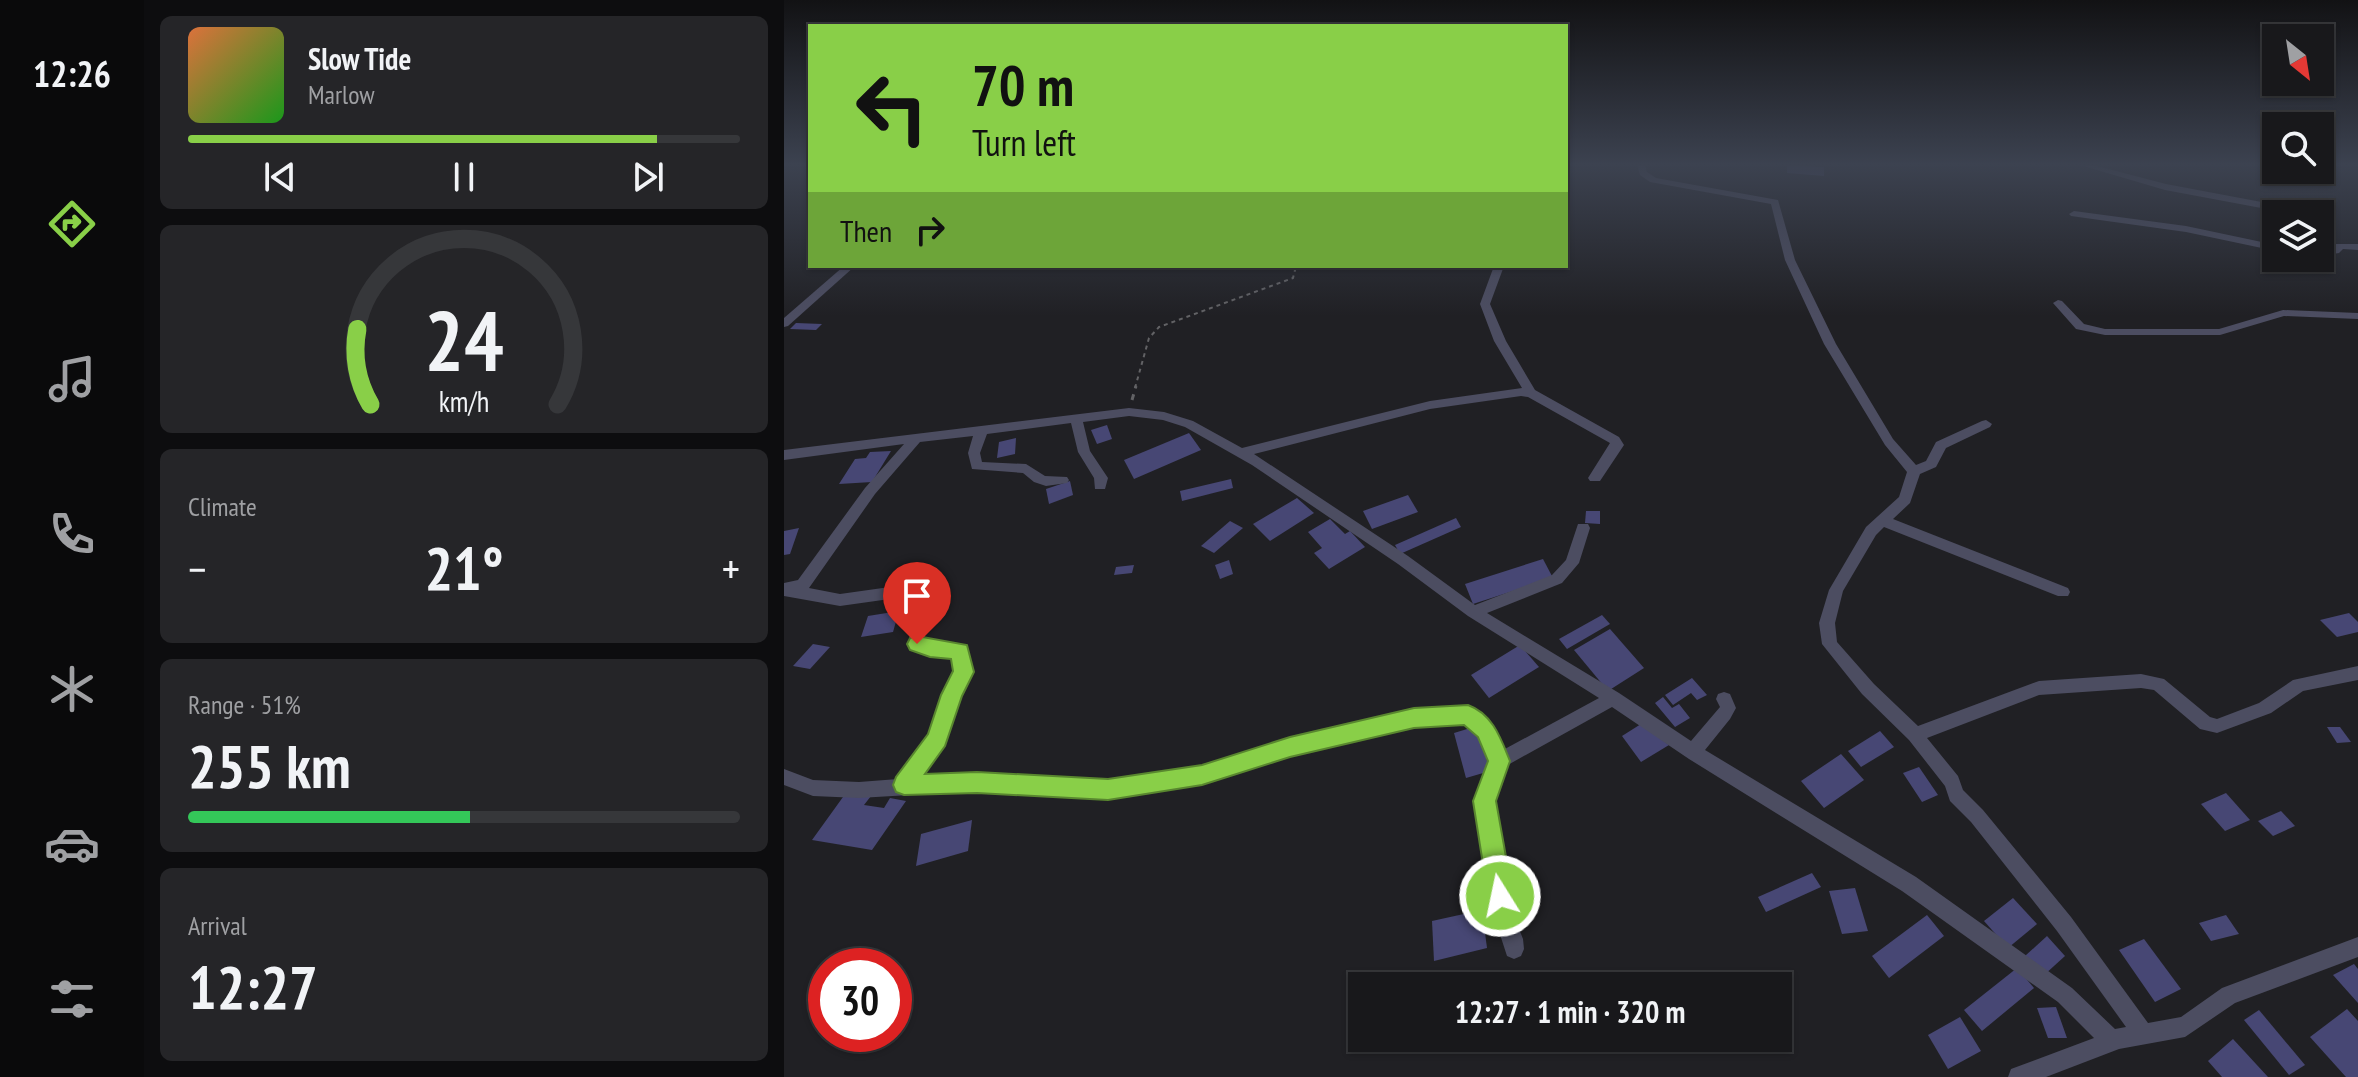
<!DOCTYPE html>
<html lang="en">
<head>
<meta charset="utf-8">
<style>
  :root { --surface:#18181b; --page:#252528; --text:#f1f3f6; --muted:#9fa0a3; --line:#36373a; --accent:#89cf48 }
  body { margin:0; font-family:"PT Sans Narrow",sans-serif; background:var(--page); color:var(--text); height:100vh; display:flex; flex-direction:column; font-size:30px; white-space:nowrap }
  * { box-sizing:border-box; margin:0 }
  p { font-size:26px; color:var(--muted) }
  .icon { flex:none; width:44px; height:44px; fill:none; stroke:currentColor; stroke-width:2; stroke-linecap:round; stroke-linejoin:round }
  .map { position:relative; flex:1; overflow:hidden }
  .side { display:flex; flex-direction:column; gap:16px; padding:16px; background:#0d0d0f; width:640px }
  .side>* { flex:none }
  .top-card { position:absolute; left:24px; top:24px; width:760px; height:244px; border-radius:0px; box-shadow:0 2px 6px #0004,0 0 0 2px var(--line); background:#89cf48; color:#111; overflow:hidden }
  .needle { width:52px; rotate:150deg }
  .tools { position:absolute; left:1478px; top:24px; display:grid; gap:16px }
  .tools a { display:grid; place-items:center; width:72px; height:72px; border-radius:0px; background:var(--surface); box-shadow:0 2px 6px #0004,0 0 0 2px var(--line); font-size:40px }
  .speed { position:absolute; left:24px; top:948px; display:flex; gap:16px; font-size:40px; font-weight:700; text-align:center }
  .speed>* { display:grid; place-content:center; width:104px; height:104px; border-radius:50%; background:var(--surface); box-shadow:0 2px 6px #0004,0 0 0 2px var(--line); line-height:1 }
  .speed .limit { border:12px solid #d22; background:#fff; color:#111 }
  .pin { position:absolute; display:grid; place-items:center; width:68px; height:68px; color:#fff; margin:-82px -34px; border-radius:50% 50% 50% 0; rotate:-45deg; box-shadow:0 0 8px #0007 }
  .pin .icon { rotate:45deg }
  .me { position:absolute; width:88px; margin:-44px; rotate:350deg; stroke-linejoin:round; filter:drop-shadow(0 0 6px #0008) }
  .turn { display:flex; align-items:center; gap:28px; height:168px; padding:0 32px; font-size:36px }
  .turn .icon { width:104px; height:104px; stroke-width:2.5 }
  .turn b { display:block; font-size:56px; line-height:68px }
  .then { display:flex; align-items:center; height:76px; padding:0 32px; background:#0003; gap:16px; font-size:30px }
  .big { font-size:60px; font-weight:700; line-height:1.1 }
  .side .widget { flex:1; display:flex; flex-direction:column; justify-content:center; gap:12px; min-width:0; padding:0 28px; border-radius:12px; background:var(--page) }
  .side .dial { align-items:center; gap:0 }
  .dial svg { height:208px; overflow:visible; fill:none; stroke:var(--line); stroke-width:7; stroke-linecap:round; text-anchor:middle }
  .dial text { fill:var(--text); stroke:none }
  .song { display:flex; align-items:center; gap:24px }
  .cover { width:96px; height:96px; border-radius:12px; background:linear-gradient(135deg,hsl(20 70% 55%),hsl(120 70% 35%)) }
  .played { height:8px; border-radius:4px; background:linear-gradient(90deg,var(--accent) 85%,var(--line) 85%) }
  .keys { display:flex; justify-content:space-around; direction:ltr }
  .heat { display:flex; justify-content:space-between; align-items:center; font-size:44px; direction:ltr }
  .charge { height:12px; border-radius:6px; background:linear-gradient(90deg,#34c759 51%,var(--line) 0) }
  .trip { position:absolute; left:564px; top:972px; width:444px; height:80px; border-radius:0px; background:var(--surface); box-shadow:0 2px 6px #0004,0 0 0 2px var(--line); font-weight:700; line-height:80px; text-align:center }
  main { display:flex; flex:1; min-height:0 }
  .tabs { display:flex; flex-direction:column; width:144px; justify-content:space-around; align-items:center; background:#0a0a0b; color:var(--muted) }
  .tabs .icon { width:56px; height:56px }
  .tabs .selected { color:var(--accent) }
  .tabs b { font-size:36px; color:var(--text) }
  .map>svg:first-child { display:block }
  .building { fill:#474774 }
  .lines { fill:none; stroke-linecap:round; stroke-linejoin:round }
  .path-far1 { stroke:#626265; stroke-width:2; stroke-dasharray:4 4; stroke-linecap:butt }
  .path { stroke:#626265; stroke-width:3; stroke-dasharray:6 6; stroke-linecap:butt }
  .minor { fill:#4c4d61; fill-rule:evenodd }
  .route { fill:#89cf48; stroke:#59872f; stroke-width:2 }
</style>
</head>
<body>
<main>
<nav class="tabs">
<b>12:26</b>
<svg class="icon selected" aria-label="directions" viewBox="0 0 24 24"><path d="M12 3l9 9-9 9-9-9zM9 14v-3h6M13 9l2 2-2 2"/></svg>
<svg class="icon" aria-label="music" viewBox="0 0 24 24"><path d="M9 18V5l10-2v13"/><circle cx="6" cy="18" r="3"/><circle cx="16" cy="16" r="3"/></svg>
<svg class="icon" aria-label="phone" viewBox="0 0 24 24"><path d="M5 4h4l2 5-3 2q2 4 5 5l2-3 5 2v4C11 20 4 13 5 4z"/></svg>
<svg class="icon" aria-label="climate" viewBox="0 0 24 24"><path d="M12 3v18M4 7l16 10M4 17L20 7"/></svg>
<svg class="icon" aria-label="car" viewBox="0 0 24 24"><path d="M5 17H2v-5l4-1 3-4h7l3 4 3 1v5h-3M9 17h6M6 11h13"/><circle cx="7" cy="17" r="2"/><circle cx="17" cy="17" r="2"/></svg>
<svg class="icon" aria-label="filters" viewBox="0 0 24 24"><path d="M4 7h16M4 17h16"/><circle cx="9" cy="7" r="2"/><circle cx="15" cy="17" r="2"/></svg>
</nav>
<section class="side">
<div class="widget">
<div class="song"><i class="cover"></i><div><b>Slow Tide</b><p>Marlow</p></div></div>
<div class="played"></div>
<div class="keys"><svg class="icon" aria-label="previous" viewBox="0 0 24 24"><path d="M18 5L8 12l10 7zM5 5v14"/></svg><svg class="icon" aria-label="pause" viewBox="0 0 24 24"><path d="M8 5v14M16 5v14"/></svg><svg class="icon" aria-label="next" viewBox="0 0 24 24"><path d="M6 5l10 7-10 7zM19 5v14"/></svg></div>
</div>
<div class="widget dial"><svg viewBox="0 0 100 80">
<path d="M14 69A42 42 0 1 1 86 69"/>
<path d="M14 69A42 42 0 0 1 9 40" stroke="#89cf48"/>
<text x="50" y="56" font-size="32" font-weight="700">24</text>
<text x="50" y="72" font-size="11">km/h</text>
</svg></div>
<div class="widget"><p>Climate</p>
<div class="heat"><a>−</a><b class="big">21°</b><a>+</a></div>
</div>
<div class="widget"><p>Range · 51%</p><b class="big">255 km</b><div class="charge"></div></div>
<div class="widget"><p>Arrival</p><b class="big">12:27</b></div>
</section>
<div class="map">
<svg width="1574" height="1077" viewBox="0 0 1574 1077">
  <rect width="100%" height="100%" fill="#202024"/>
  <g class="building">
    <polygon points="1003,165 1040,167 1040,176 1003,173"/>
    <polygon points="12,323 38,324 32,330 6,329"/>
    <polygon points="323,425 328,439 313,444 307,430"/>
    <polygon points="405,433 417,450 350,479 340,460"/>
    <polygon points="232,438 231,454 213,458 215,442"/>
    <polygon points="107,451 88,482 55,484 71,459 82,458 86,452"/>
    <polygon points="447,479 449,488 398,501 396,491"/>
    <polygon points="286,481 289,495 265,504 262,489"/>
    <polygon points="624,495 634,512 588,529 579,511"/>
    <polygon points="513,498 530,513 486,541 469,524"/>
    <polygon points="802,511 816,511 816,524 801,523"/>
    <polygon points="672,518 677,527 616,554 611,545"/>
    <polygon points="546,519 561,534 566,531 581,547 545,569 530,553 538,548 524,532"/>
    <polygon points="446,521 459,528 430,553 417,546"/>
    <polygon points="15,528 6,554 0,555 0,531"/>
    <polygon points="759,559 769,578 689,604 681,584"/>
    <polygon points="445,560 449,574 436,579 431,565"/>
    <polygon points="350,565 348,573 330,575 332,567"/>
    <polygon points="115,611 109,632 77,637 84,616"/>
    <polygon points="1565,613 1574,622 1574,632 1553,637 1536,620"/>
    <polygon points="818,615 826,624 783,649 775,639"/>
    <polygon points="826,629 860,668 824,691 790,650"/>
    <polygon points="29,644 46,647 26,669 9,666"/>
    <polygon points="736,645 755,667 705,698 687,675"/>
    <polygon points="908,678 923,695 913,700 907,693 889,705 881,695"/>
    <polygon points="879,697 888,708 895,704 906,718 891,727 871,703"/>
    <polygon points="857,724 885,745 857,762 838,736"/>
    <polygon points="693,726 706,771 682,778 670,733"/>
    <polygon points="1543,727 1556,727 1567,742 1553,743"/>
    <polygon points="1096,731 1110,747 1077,767 1064,751"/>
    <polygon points="1057,754 1080,780 1040,808 1017,781"/>
    <polygon points="1135,767 1154,795 1138,802 1119,773"/>
    <polygon points="1442,793 1466,820 1441,831 1417,804"/>
    <polygon points="87,796 80,805 100,808 106,798 122,801 88,850 28,840 59,797"/>
    <polygon points="1497,811 1511,826 1489,836 1474,821"/>
    <polygon points="188,820 184,851 132,866 137,834"/>
    <polygon points="1028,873 1037,887 982,912 974,897"/>
    <polygon points="1071,888 1084,931 1058,934 1045,891"/>
    <polygon points="1229,898 1253,924 1224,948 1200,921"/>
    <polygon points="698,910 703,948 650,961 648,921"/>
    <polygon points="1143,915 1160,936 1105,978 1088,956"/>
    <polygon points="1442,915 1455,934 1427,941 1415,923"/>
    <polygon points="1263,936 1281,956 1259,976 1241,956"/>
    <polygon points="1360,939 1397,989 1371,1002 1335,950"/>
    <polygon points="1570,964 1574,969 1574,1003 1549,975"/>
    <polygon points="1233,968 1250,988 1198,1031 1180,1010"/>
    <polygon points="766,971 769,986 712,986 712,983"/>
    <polygon points="1272,1007 1283,1038 1264,1038 1253,1008"/>
    <polygon points="1563,1009 1574,1021 1574,1077 1562,1077 1526,1037"/>
    <polygon points="1475,1010 1521,1065 1505,1075 1460,1020"/>
    <polygon points="1176,1017 1197,1051 1164,1069 1144,1035"/>
    <polygon points="1449,1039 1484,1077 1438,1077 1424,1061"/>
  </g>
  <g class="lines">
    <polyline class="path-far1" points="351,388 365,338 375,327 509,278 512,266"/>
    <polyline class="path" points="348,400 352,386"/>
    <g class="minor">
      <path d="M853,165h8l2,7 9,6 122,22 17,60 41,84 57,95 23,26 10,-4 10,-19 46,-21 4,-1 6,4 -2,3 -44,21 -10,19 -16,7 -10,29 -17,16 175,69 2,4 -2,4h-10l-174,-69 -8,8 -33,56 -8,32 2,19 37,42 44,42 121,-45 102,-7 23,5 46,38 7,2 42,-16 34,-23 65,-14v14l-55,11 -32,22 -54,20 -17,-4 -46,-39 -13,-2 -102,7 -112,43 31,38 5,14 20,20 88,107 77,106 33,-6 41,-29 136,-51v20l-123,46 -50,34 -66,12 -73,28h-38l3,-8 83,-31 -36,-36 -156,-111 -213,-132 -77,-52 -106,59 -13,35 21,115 9,23 1,10 -3,7 -7,3 -7,-3 -13,-40 -19,-115 16,-40 -11,-25 -15,-13 -51,2 -124,30 -88,28 -94,15 -131,-7 -118,7 -46,-2 -29,-11v-16l29,11 46,2 39,-3 32,-44 14,-40 12,-23 -3,-15 -23,-1 -18,-7 -3,-5 2,-46 -7,-1 -64,9 -56,-10v-13l14,-3 67,-92 39,-44 -120,16v-10l345,-42 35,4 29,9 49,27 188,-47 92,-13 -28,-47 -14,-37 14,-38h10l-14,38 16,37 29,49 84,47 5,8 -24,36h-10l-2,-3 22,-35 -82,-46 -7,-1 -91,13 -176,45 154,102 67,49 77,-30 14,-15 12,-36h10l2,4 -11,35 -17,20 -75,30 132,80 72,48 29,-34 -4,-8 2,-5 6,-2 6,2 6,14 -6,11 -25,31 211,127 156,111 43,41 11,-2 -69,-96 -86,-109 -21,-21 -5,-15 -36,-46 -47,-46 -40,-50 -3,-21 10,-33 37,-63 33,-30 8,-25 -22,-27 -61,-101 -39,-84 -14,-56 -121,-22 -10,-7zM345,416l34,4 22,7 67,38 146,99 70,52 131,82 -96,52c-8,-18 -16,-34 -35,-42l-54,3 -124,28 -88,28 -94,15 -131,-7 -58,3 24,-34 17,-48 12,-24 -7,-26 -40,-6 1,-46 -2,-4 -20,-5 -64,9 -31,-6 66,-94 45,-52 53,-6 -5,17 4,16 51,4 11,9 12,4 21,-3 2,-3 -2,-3 -22,-1 -19,-12 -44,-2 -2,-9 7,-19 84,-11 7,29 16,26 1,11h10l3,-11 -18,-27 -7,-29z"/>
      <polygon points="1296,165 1309,165 1382,184 1525,211 1530,214 1510,214 1381,190"/>
      <polygon points="1290,211 1402,226 1492,245 1492,251 1402,232 1287,216 1285,214"/>
      <polygon points="1536,221 1539,222 1552,244 1574,244 1574,250 1559,249 1555,253 1536,256 1536,250 1545,249 1536,233"/>
      <polygon points="60,266 71,266 4,326 0,327 0,318"/>
      <polygon points="1274,300 1278,301 1300,324 1321,329 1435,329 1499,310 1574,313 1574,319 1500,316 1436,335 1321,335 1292,329 1269,303"/>
    </g>
  </g>
  <linearGradient id="sky" x2="0" y2="1"><stop stop-color="#121214"/><stop offset="0.52" stop-color="#3c4250"/><stop offset="1" stop-color="#3c4250" stop-opacity="0"/></linearGradient>
  <rect width="1574" height="316" fill="url(#sky)"/>
  <path class="route" d="M133,636l50,9 7,27 -12,24 -17,50 -20,28 52,-2 131,7 94,-14 88,-28 124,-29 54,-3c25,9 33,34 42,56l-14,40 17,95 -4,9 -9,3 -8,-3 -4,-9 -15,-95 15,-40 -10,-24 -14,-12 -50,3 -124,29 -88,28 -94,15 -131,-7 -73,2 -8,-3 -3,-7 3,-8 32,-43 13,-39 12,-24 -2,-12 -21,-2 -20,-7 -3,-6 3,-6z"/>
</svg>
<div class="tools">
<a><svg class="needle" viewBox="-14 -14 28 28"><path d="M0-13l5 13h-10z" fill="#e53935"/><path d="M0 13l5-13h-10z" fill="#9fa0a3"/></svg></a>
<a><svg class="icon" aria-label="search" viewBox="0 0 24 24"><circle cx="10" cy="10" r="6"/><path d="M15 15l6 6"/></svg></a>
<a><svg class="icon" aria-label="layers" viewBox="0 0 24 24"><path d="M12 4l9 5-9 5-9-5zM3 14l9 5 9-5"/></svg></a>
</div>
<div class="speed"><div class="limit">30</div></div>
<div class="pin" style="left:133px;top:644px;background:#d93025"><svg class="icon" aria-label="arrive" viewBox="0 0 24 24"><path d="M6 21V4h12l-3 4 3 4H6"/></svg></div>
<svg class="me" style="left:716px;top:896px" viewBox="-20 -20 40 40"><circle r="17" fill="#89cf48" stroke="#fff" stroke-width="3"/><path d="M0-11L8 9 0 5-8 9z" fill="#fff"/></svg>
<div class="trip">12:27 · 1 min · 320 m</div>
<div class="top-card">
<div class="turn"><svg class="icon" aria-label="left" viewBox="0 0 24 24"><path d="M17 20v-9H6M10 6l-5 5 5 5"/></svg><div><b>70 m</b>Turn left</div></div>
<div class="then">Then<svg class="icon" aria-label="right" viewBox="0 0 24 24"><path d="M7 20v-9h11M14 6l5 5-5 5"/></svg></div>
</div>
</div>
</main>
</body>
</html>
